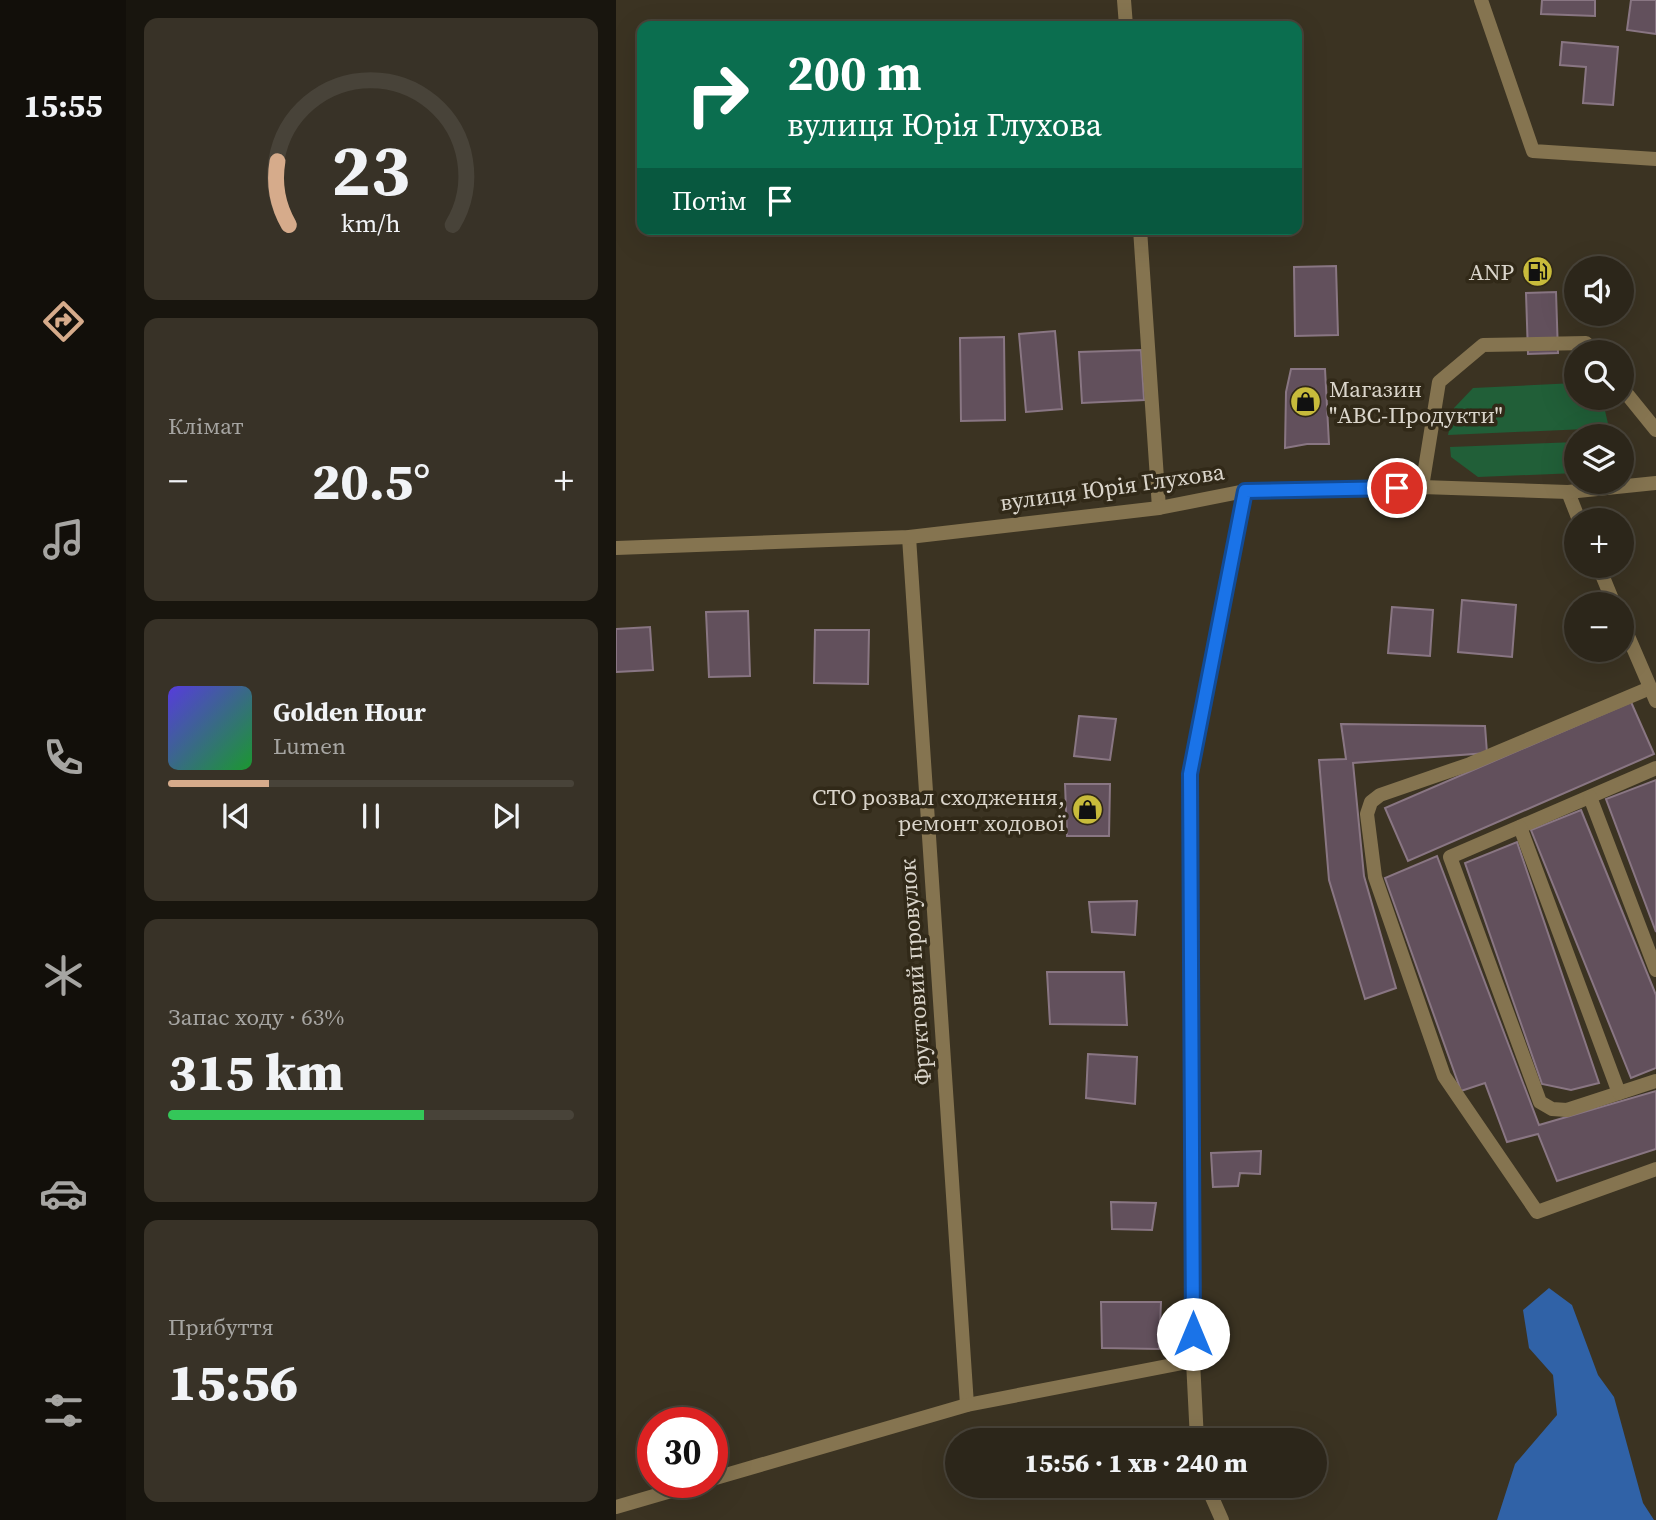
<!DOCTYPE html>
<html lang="uk">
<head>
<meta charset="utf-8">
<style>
  :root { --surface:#2c261a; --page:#383227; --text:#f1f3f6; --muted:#a6a5a2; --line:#484339; --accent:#d6ab8b }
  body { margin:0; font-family:"Source Serif 4",serif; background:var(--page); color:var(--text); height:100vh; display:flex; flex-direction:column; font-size:26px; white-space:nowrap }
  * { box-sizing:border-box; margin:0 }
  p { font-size:23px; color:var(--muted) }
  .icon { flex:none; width:38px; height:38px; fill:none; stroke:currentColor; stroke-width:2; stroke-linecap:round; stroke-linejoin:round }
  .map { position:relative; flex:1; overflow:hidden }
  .details { display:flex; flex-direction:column; gap:18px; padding:18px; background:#18150e; width:490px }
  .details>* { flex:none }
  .banner { position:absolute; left:21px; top:21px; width:665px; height:214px; border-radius:14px; box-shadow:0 7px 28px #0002,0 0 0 2px var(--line); background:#0b6e4f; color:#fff; overflow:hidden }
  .fabs { position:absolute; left:948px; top:256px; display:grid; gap:14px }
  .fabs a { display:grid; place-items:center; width:70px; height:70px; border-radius:50%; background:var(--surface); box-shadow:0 7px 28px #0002,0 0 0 2px var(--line); font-size:35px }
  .speed { position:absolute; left:21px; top:1407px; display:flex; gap:14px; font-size:35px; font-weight:700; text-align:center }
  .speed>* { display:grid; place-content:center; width:91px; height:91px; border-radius:50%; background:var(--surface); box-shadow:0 7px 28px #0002,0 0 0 2px var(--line); line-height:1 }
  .speed .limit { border:10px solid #d22; background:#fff; color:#111 }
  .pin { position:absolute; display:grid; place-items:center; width:60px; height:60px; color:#fff; margin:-30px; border:4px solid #fff; border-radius:50%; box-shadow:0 2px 7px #0007 }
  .me { position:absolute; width:77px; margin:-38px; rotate:0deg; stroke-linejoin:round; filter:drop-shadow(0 0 5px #0008) }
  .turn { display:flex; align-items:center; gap:24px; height:147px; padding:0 35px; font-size:32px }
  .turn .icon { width:91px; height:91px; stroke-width:2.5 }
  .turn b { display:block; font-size:49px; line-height:60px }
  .then { display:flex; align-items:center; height:66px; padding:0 35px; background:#0003; gap:14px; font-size:26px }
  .big { font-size:52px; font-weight:800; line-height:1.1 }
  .details .card { flex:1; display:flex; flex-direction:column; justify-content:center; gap:10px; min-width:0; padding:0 24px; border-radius:14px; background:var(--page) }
  .details .dial { align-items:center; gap:0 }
  .dial svg { height:182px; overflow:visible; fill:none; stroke:var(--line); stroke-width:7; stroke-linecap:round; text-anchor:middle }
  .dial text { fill:var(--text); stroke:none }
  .song { display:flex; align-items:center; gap:21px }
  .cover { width:84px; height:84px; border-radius:10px; background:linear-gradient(135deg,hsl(250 70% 55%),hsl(130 70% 35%)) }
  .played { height:7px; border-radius:4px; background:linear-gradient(90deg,var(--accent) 25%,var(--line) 25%) }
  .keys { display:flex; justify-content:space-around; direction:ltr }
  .heat { display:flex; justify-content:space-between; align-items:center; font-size:38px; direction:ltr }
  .charge { height:10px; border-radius:5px; background:linear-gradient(90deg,#34c759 63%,var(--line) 0) }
  .trip { position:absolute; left:329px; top:1428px; width:382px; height:70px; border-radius:35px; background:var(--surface); box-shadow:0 7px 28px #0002,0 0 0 2px var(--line); font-weight:800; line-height:70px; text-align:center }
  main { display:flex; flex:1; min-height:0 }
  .tabs { display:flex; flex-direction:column; width:126px; justify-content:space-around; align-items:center; background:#120f0a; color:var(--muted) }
  .tabs .icon { width:49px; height:49px }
  .tabs .selected { color:var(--accent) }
  .tabs b { font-size:32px; color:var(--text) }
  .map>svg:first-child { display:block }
  .green { fill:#215f38 }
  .water { fill:#3062a7 }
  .building { fill:#62505c; stroke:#897683; stroke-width:2 }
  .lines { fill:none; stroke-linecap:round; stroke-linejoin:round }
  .lane { stroke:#857450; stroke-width:14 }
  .street { stroke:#857450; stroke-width:14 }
  .route-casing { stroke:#114b97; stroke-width:18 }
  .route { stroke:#1a73e8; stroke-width:12 }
  .labels { text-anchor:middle; stroke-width:7; stroke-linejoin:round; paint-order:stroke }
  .poi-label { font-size:23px; fill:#dad5cb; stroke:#312918; text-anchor:end }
  .street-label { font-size:23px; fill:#dad5cb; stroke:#312918 }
</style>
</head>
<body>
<main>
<nav class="tabs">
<b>15:55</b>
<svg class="icon selected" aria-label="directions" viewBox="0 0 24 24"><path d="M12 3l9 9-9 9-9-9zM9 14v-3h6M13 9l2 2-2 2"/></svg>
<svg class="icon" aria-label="music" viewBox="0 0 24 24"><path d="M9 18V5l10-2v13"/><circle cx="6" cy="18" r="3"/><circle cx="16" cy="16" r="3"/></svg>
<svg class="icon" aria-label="phone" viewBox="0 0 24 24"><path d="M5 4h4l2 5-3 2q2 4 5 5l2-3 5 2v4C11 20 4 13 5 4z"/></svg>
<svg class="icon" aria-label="climate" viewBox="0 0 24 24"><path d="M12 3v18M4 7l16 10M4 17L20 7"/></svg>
<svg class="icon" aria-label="car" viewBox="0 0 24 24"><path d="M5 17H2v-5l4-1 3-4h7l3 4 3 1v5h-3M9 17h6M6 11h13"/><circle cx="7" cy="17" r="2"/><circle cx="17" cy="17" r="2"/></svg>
<svg class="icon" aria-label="filters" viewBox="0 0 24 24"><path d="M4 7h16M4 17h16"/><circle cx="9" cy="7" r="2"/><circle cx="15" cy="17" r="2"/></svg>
</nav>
<section class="details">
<div class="card dial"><svg viewBox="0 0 100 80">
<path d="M14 69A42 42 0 1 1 86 69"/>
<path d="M14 69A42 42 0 0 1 9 41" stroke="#d6ab8b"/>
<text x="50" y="56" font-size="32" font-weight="700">23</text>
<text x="50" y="72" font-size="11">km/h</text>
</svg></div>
<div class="card"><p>Клімат</p>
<div class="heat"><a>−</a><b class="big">20.5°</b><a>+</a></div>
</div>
<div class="card">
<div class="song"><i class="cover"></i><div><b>Golden Hour</b><p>Lumen</p></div></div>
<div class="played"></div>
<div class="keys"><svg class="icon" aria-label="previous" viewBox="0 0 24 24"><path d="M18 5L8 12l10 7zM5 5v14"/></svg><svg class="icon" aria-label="pause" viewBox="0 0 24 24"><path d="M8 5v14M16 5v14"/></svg><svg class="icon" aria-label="next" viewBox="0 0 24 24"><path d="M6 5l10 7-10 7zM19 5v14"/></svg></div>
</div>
<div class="card"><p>Запас ходу · 63%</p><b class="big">315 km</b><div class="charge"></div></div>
<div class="card"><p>Прибуття</p><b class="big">15:56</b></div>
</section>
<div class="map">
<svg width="1040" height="1520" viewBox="0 0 1040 1520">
  <rect width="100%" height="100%" fill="#3b3322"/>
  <g class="green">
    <polygon points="959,383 961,397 983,397 987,402 993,428 832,435 838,408 857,388"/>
    <polygon points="961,442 961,473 862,477 835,457 834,447"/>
  </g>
  <polygon class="water" points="933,1288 956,1305 982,1375 998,1397 1027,1503 1038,1520 881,1520 899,1464 941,1415 937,1375 913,1348 907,1310"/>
  <g class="building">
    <polygon points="926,0 979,0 979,16 925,14"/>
    <polygon points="1015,0 1040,0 1040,34 1011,30"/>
    <polygon points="946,42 1002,47 997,105 967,103 970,67 944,65"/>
    <polygon points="720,266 722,335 679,336 678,267"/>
    <polygon points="940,292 942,353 912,354 910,293"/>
    <polygon points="439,331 446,409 410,412 403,334"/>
    <polygon points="388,337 389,420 345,421 344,338"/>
    <polygon points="525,350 528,400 466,403 463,352"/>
    <polygon points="675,369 709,369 713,444 691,444 669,448 670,392"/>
    <polygon points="846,600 900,605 896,657 842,652"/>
    <polygon points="776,607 817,610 814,656 772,653"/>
    <polygon points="132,611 134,676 93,677 90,612"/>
    <polygon points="34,627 37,670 0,672 0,629"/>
    <polygon points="199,630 253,630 252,684 198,683"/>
    <polygon points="1015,702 1038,754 792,861 769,808"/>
    <polygon points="463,716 500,719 494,760 458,756"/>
    <polygon points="725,724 869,726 871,753 737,763 748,876 780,988 749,999 713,880 703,760 730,759"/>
    <polygon points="1040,780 1040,932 990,799"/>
    <polygon points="449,784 494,784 493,836 451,836"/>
    <polygon points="965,810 1040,995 1040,1068 1015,1078 915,830"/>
    <polygon points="901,842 983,1083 955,1090 926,1084 849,863"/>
    <polygon points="821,856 923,1125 1040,1091 1040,1149 941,1181 922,1134 891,1142 869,1083 845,1091 769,878"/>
    <polygon points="521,901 519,935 476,932 473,902"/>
    <polygon points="431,972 508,972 511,1025 434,1024"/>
    <polygon points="472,1054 521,1057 519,1104 470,1098"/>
    <polygon points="645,1151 644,1174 624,1173 622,1186 597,1187 595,1153"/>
    <polygon points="495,1202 540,1203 536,1230 496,1229"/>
    <polygon points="485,1302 545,1302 543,1349 486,1348"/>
  </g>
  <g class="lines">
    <g class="lane">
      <polyline points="1006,388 1040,430"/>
      <polyline points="806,487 823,382 867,345 970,343 977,352"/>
      <polyline points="1034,688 854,764 764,795 755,802 751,814 759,877 828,1076 921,1212 1040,1169"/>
      <polyline points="1040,768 834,857 924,1102 936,1109 951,1110 1040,1081"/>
      <polyline points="974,797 1040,970"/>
      <polyline points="904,827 1003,1093"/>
    </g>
    <g class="street">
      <polyline points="508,0 510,26"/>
      <polyline points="865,0 917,151 1040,159"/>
      <polyline points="524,229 543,508"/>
      <polyline points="952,492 963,520"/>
      <polyline points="293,537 351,1405"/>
      <polyline points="0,548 293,537 543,508 629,491 806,487 952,492 1040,483"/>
      <polyline points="982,565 998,604"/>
      <polyline points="1006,622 1040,701"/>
      <polyline points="581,1440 577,1361 574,774 629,491"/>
      <polyline points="96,1479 351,1405 577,1361"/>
      <polyline points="591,1486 606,1520"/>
      <polyline points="0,1507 86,1482"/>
    </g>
  </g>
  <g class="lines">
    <defs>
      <polyline id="route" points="577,1334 574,774 629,491 781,488"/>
    </defs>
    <use href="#route" class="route-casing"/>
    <use href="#route" class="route"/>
  </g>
  <defs>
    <symbol id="fuel-disc" viewBox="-11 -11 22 22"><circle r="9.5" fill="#c8bb3b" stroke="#312918"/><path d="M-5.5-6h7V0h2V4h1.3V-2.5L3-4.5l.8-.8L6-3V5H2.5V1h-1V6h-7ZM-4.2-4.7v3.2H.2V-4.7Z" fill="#111"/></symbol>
    <symbol id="shop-disc" viewBox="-11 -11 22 22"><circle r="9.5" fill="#c8bb3b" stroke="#312918"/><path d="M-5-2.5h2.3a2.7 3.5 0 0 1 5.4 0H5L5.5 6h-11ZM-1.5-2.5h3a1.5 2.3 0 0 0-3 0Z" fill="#111"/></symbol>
  </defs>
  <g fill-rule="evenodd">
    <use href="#fuel-disc" x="904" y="254" width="35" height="35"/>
    <use href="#shop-disc" x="672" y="384" width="35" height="35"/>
    <use href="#shop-disc" x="454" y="792" width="35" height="35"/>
  </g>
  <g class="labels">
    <g class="poi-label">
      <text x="898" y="280">ANP</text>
      <text x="713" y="397" text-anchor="start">Магазин<tspan x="713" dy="26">"ABC-Продукти"</tspan></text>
      <text x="449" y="805">СТО розвал сходження,<tspan x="449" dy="26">ремонт ходової</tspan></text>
    </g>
    <g class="street-label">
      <text transform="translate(496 487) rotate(-8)" y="8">вулиця Юрія Глухова</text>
      <text transform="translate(299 972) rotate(-94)" y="8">Фруктовий провулок</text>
    </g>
  </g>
</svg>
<div class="fabs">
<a><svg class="icon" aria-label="sound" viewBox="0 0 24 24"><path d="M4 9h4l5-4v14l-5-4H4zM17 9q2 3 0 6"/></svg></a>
<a><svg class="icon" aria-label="search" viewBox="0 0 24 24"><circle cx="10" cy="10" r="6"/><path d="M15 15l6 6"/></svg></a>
<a><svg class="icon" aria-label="layers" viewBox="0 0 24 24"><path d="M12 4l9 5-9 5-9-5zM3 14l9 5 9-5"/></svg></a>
<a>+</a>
<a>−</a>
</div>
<div class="speed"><div class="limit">30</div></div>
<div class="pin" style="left:781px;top:488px;background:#d93025"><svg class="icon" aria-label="arrive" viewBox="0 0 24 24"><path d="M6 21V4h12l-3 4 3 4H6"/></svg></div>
<svg class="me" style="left:577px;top:1334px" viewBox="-20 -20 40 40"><circle r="19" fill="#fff"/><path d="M0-13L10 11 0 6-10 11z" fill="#1a73e8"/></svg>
<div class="trip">15:56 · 1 хв · 240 m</div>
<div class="banner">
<div class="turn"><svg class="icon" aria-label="right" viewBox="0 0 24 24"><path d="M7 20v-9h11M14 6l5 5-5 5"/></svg><div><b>200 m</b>вулиця Юрія Глухова</div></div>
<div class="then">Потім<svg class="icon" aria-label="arrive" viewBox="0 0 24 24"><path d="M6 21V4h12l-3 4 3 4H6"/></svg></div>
</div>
</div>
</main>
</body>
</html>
